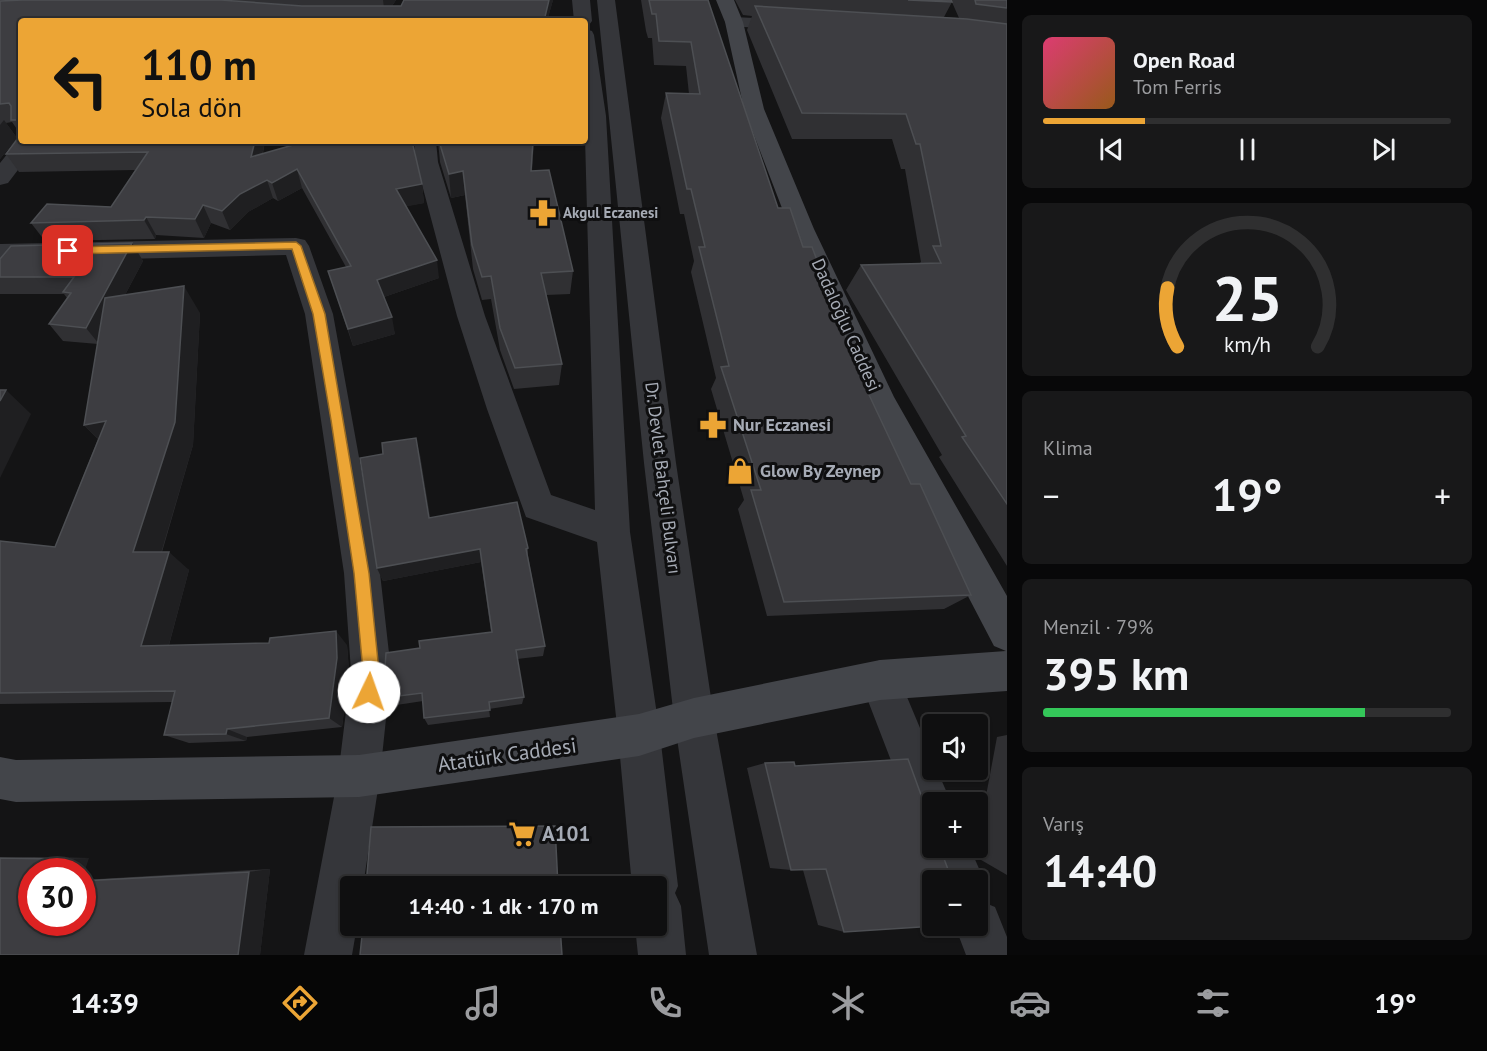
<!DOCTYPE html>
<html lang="tr">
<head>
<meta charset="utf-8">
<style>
  :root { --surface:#0f0f10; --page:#181819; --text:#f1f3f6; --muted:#9b9c9f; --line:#2f2f30; --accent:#eca535 }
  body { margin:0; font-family:"PT Sans",sans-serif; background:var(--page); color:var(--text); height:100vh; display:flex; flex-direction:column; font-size:22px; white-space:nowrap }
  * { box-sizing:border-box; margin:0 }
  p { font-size:20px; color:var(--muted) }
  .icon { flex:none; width:33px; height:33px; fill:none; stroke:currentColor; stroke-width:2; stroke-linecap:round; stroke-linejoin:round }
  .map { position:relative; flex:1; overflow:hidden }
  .sheet { display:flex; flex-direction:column; gap:15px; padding:15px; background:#080809; width:480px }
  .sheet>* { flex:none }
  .hud { position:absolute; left:18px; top:18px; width:570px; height:126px; border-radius:6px; box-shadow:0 2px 4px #0004,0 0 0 2px var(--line); background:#eca535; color:#111; overflow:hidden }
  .controls { position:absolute; left:922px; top:714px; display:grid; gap:12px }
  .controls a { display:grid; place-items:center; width:66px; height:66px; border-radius:6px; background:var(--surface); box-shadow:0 2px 4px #0004,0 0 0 2px var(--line); font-size:30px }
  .speed { position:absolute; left:18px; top:858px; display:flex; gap:12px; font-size:30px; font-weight:700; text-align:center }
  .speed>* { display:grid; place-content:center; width:78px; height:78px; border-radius:50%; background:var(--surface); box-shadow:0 2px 4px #0004,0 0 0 2px var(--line); line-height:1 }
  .speed .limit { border:9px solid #d22; background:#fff; color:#111 }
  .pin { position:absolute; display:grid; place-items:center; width:51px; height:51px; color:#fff; margin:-26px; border-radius:12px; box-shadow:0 3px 9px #0006 }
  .me { position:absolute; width:66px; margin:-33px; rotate:3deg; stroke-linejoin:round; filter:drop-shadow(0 0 4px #0008) }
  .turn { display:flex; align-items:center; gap:21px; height:126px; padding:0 24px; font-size:27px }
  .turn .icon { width:78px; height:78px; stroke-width:2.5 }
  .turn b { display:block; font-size:42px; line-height:51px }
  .big { font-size:45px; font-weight:700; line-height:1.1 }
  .sheet .card { flex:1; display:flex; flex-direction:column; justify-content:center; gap:9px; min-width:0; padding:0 21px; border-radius:9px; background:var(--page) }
  .sheet .dial { align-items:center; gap:0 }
  .dial svg { height:156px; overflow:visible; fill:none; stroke:var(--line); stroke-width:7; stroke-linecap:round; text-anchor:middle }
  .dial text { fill:var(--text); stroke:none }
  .song { display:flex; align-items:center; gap:18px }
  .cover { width:72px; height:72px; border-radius:9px; background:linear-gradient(135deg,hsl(340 70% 55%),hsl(30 70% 35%)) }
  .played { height:6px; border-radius:3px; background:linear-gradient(90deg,var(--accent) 25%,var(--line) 25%) }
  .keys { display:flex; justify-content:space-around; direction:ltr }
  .heat { display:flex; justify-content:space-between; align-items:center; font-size:33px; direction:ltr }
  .charge { height:9px; border-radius:4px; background:linear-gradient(90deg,#34c759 79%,var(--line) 0) }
  .trip { position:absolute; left:340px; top:876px; width:327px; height:60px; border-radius:6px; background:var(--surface); box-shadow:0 2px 4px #0004,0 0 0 2px var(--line); font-weight:700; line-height:60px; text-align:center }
  .tabs { display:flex; height:96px; justify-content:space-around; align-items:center; background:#060606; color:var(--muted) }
  .tabs .icon { width:42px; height:42px }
  .tabs .on { color:var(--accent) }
  .tabs b { font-size:27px; color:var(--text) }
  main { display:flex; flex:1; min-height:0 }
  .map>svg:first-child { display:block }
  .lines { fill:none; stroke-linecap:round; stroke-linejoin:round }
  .street { fill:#35363a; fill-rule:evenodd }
  .secondary { fill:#43454a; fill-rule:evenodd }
  .wall { fill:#303033 }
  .shaded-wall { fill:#1f1f21 }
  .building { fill:#3d3d41; stroke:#4d4f53; stroke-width:1.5 }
  .route { fill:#eca535; stroke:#996b22; stroke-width:1.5 }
  .labels { text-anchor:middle; stroke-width:6; stroke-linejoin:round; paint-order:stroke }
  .far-poi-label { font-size:15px; font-weight:bold; fill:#a6abb5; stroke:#0f0f10; text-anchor:start }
  .street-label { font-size:18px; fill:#a6abb5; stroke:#0f0f10 }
  .poi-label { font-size:18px; font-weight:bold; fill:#a6abb5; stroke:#0f0f10; text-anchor:start }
  .near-street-label { font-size:21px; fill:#a6abb5; stroke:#0f0f10 }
  .near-poi-label { font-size:21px; font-weight:bold; fill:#a6abb5; stroke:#0f0f10; text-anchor:start }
</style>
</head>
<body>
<main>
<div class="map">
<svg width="1007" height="955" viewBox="0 0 1007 955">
  <rect width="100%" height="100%" fill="#141415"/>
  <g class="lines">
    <g class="street">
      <polygon points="572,0 590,0 592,21 589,25 585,26 585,21 574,21"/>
      <polygon points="597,0 615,0 676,463 714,718 757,955 709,955 674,718 644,463"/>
      <polygon points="734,17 795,20 801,21 804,25 801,29 795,30 728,26 725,22 728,18"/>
      <polygon points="585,29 592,31 594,35 606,116 630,532 660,735 678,886 675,893 681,906 686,955 638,955 635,926 657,926 657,886 632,886 618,735 597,542 526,517 487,409 457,316 416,162 414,141 436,141 438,162 485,316 551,495 595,510 585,137"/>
      <polygon points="21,137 21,141 40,141 8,183 0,185 0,163"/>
      <polygon points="296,238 305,240 309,246 333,314 380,573 391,671 380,776 363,886 351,886 351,926 357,926 352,955 304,955 338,776 351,671 344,573 305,314 286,255 0,262 0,244"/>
      <polygon points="880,660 894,666 933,759 933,770 937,770 951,802 933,802 933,848 970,848 984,880 978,895 978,880 938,880 924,848 931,833 917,828 860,680 866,666"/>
      <polygon points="978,900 995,907 1007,937 1007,955 966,955 955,926 978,926"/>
    </g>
    <polygon class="secondary" points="716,0 734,0 743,22 764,109 814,229 894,397 1007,596 1007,691 880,700 694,738 639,756 359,797 16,802 0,799 0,757 16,760 359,755 639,714 694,698 880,660 1006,651 994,646 866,401 790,229 744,109 725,22"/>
  </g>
  <g class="wall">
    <polygon points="0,0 396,0 392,6 401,6 404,0 553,0 547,21 21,21 21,141 265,141 263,153 422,184 424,203 406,206 439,278 384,297 395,334 353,346 328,271 346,267 302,188 278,201 273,198 248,212 230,230 211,223 204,238 156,235 155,239 45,241 31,223 111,207 135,170 19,172 6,154 21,135 12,122 6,123 17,138 0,159"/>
    <polygon points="641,0 708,0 778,208 803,247 863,382 911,484 971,595 944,609 767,616 738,509 744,500 711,389 716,378 691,272 694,261 684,214 680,214 661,118 666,93 689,94 686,66 654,65 652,38 648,38 646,31"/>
    <polygon points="735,0 951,0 952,2 944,17 959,18 951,0 1007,0 1007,566 939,457 942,455 846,290 861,265 920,263 921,262 905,169 901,169 892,139 792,139 747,30 752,16 743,15"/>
    <polygon points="438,141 534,141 532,171 573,271 570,294 546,295 562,364 559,385 514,389 500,350 491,299 482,300 473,269 465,195 451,198 440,162"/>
    <polygon points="132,243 143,261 125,295 200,313 193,445 162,552 189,570 169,645 347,645 349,671 342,727 247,737 246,741 189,743 164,735 172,702 0,704 0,541 55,547 98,439 84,425 98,344 63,341 49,324 67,298 64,294 0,294 0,259"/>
    <polygon points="420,455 430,518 528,548 528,556 545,646 543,656 517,659 524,697 522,704 489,709 490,717 428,725 424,718 423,701 390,706 383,698 420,648 491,632 481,562 383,581 377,568"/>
    <polygon points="1007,735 1007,875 976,857 975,854 976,848 978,848 978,839 997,737"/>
    <polygon points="908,759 844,932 818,925 803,870 791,870 770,868 747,768 765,763 795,766"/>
    <polygon points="34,857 89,858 32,872 82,922 82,880 270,869 260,955 0,955 0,858"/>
  </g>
  <g class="shaded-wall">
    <polygon points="383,0 396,0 385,16"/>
    <polygon points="549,0 553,0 547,21 544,21"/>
    <polygon points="4,120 17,138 0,159 0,125"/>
    <polygon points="255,141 265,141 258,175 251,157"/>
    <polygon points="533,141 534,141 530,194 531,171"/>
    <polygon points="297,169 302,188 278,201 272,183"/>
    <polygon points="463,171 465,195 451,198 449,174"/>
    <polygon points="267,180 273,198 248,212 230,230 222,211 240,194"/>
    <polygon points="422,184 424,203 399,208 396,189"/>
    <polygon points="203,205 211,223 204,238 195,219"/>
    <polygon points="146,217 156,235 155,239 144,220"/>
    <polygon points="132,243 143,261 99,344 86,328"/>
    <polygon points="437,260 439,278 381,298 377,280"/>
    <polygon points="184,286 200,313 193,445 156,570 133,552"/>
    <polygon points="392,317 395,334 353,346 348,329"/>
    <polygon points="6,390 31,414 0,478 0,401"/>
    <polygon points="106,421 108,448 84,425"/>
    <polygon points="416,438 420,455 433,533 429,518"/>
    <polygon points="480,549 481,562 383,581 377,568"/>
    <polygon points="169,552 189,570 165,659 141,646"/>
    <polygon points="336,631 347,645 349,671 342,727 329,718"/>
    <polygon points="227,729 247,737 246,741 226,734"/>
    <polygon points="89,858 82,879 82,872 48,872 52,859"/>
    <polygon points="270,869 260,955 238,955 249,872"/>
  </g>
  <g class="building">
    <polygon points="23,0 221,0 302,6 401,6 404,0 549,0 544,21 21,21 21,120 11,120 11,106 9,103 0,104 0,1"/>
    <polygon points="649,0 708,0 778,208 790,208 803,247 812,247 863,382 911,484 920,484 971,595 784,602 751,490 761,490 721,367 729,366 699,247 705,247 691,189 687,189 666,93 700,94 691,42 659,41 656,14 652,14"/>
    <polygon points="908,0 951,0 952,2"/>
    <polygon points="975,0 1007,0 1007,8 976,4"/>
    <polygon points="755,6 967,19 1007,24 1007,504 962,437 966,436 861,265 941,263 933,246 941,246 920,144 916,144 906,114 802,113"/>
    <polygon points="21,134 21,141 255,141 251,157 307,141 412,141 422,184 396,189 437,260 377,280 392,317 348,329 328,271 351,266 297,169 272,183 267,180 240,194 222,211 203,205 195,219 146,217 144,220 31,223 47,204 111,207 148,152 6,154"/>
    <polygon points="439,141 533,141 531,171 549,170 573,271 541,273 562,364 515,368 500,328 491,276 482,277 472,245 463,171 449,174"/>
    <polygon points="132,243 86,328 49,324 71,293 63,292 74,277 0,277 0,259 11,246"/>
    <polygon points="184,286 175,422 133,552 169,552 141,646 269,643 270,638 336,631 337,658 329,718 227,729 226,734 164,735 175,691 0,693 0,541 55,547 106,421 84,425 105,298"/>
    <polygon points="0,390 6,390 0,401"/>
    <polygon points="416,438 429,518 517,502 528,548 526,549 545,646 516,650 524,697 489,702 490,710 424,718 422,693 383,698 386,653 420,648 419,641 492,632 480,549 377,568 360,458 383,454 382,443"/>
    <polygon points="908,759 933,828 933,848 940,848 952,880 933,880 933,926 936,926 844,932 826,869 791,870 765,763 794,762 795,766"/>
    <polygon points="555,826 558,886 366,886 371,827"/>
    <polygon points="0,858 52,859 48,872 32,872 32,922 82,922 82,881 249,872 238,955 0,955"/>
    <polygon points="363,926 560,926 562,955 360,955"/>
  </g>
  <polygon class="route" points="296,242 301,246 325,314 369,573 379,671 375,698 369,701 363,698 361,692 363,671 354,573 331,420 313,314 292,249 68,254 63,251 68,247"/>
  <defs>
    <symbol id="pharmacy-bare" viewBox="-9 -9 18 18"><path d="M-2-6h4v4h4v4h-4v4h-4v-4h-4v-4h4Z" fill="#eca535" stroke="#0f0f10" stroke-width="2.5" paint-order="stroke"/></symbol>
    <symbol id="shop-bare" viewBox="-9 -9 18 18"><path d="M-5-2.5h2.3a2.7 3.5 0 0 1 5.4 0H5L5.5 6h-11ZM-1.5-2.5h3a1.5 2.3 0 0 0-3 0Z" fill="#eca535" stroke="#0f0f10" stroke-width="2.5" paint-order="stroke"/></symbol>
    <symbol id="supermarket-bare" viewBox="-9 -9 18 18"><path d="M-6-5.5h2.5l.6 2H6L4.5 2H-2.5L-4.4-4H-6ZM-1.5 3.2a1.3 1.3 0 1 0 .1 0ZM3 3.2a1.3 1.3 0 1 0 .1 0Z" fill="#eca535" stroke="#0f0f10" stroke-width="2.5" paint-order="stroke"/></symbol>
  </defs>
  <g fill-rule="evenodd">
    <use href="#pharmacy-bare" x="524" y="194" width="38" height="38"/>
    <use href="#pharmacy-bare" x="694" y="406" width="38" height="38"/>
    <use href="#shop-bare" x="721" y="452" width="38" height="38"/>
    <use href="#supermarket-bare" x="503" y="815" width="38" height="38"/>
  </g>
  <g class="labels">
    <g class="far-poi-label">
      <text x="563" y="218">Akgul Eczanesi</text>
    </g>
    <g class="street-label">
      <text transform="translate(846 325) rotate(66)" y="6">Dadaloğlu Caddesi</text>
      <text transform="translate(663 478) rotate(83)" y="6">Dr. Devlet Bahçeli Bulvarı</text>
    </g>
    <g class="poi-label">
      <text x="733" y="431">Nur Eczanesi</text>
      <text x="760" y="477">Glow By Zeynep</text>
    </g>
    <g class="near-street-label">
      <text transform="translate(507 755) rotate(-8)" y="7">Atatürk Caddesi</text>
    </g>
    <g class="near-poi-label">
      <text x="542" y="841">A101</text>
    </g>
  </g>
</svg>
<div class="controls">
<a><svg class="icon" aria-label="sound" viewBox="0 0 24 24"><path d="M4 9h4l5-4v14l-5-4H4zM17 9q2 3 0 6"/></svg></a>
<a>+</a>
<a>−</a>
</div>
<div class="speed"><div class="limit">30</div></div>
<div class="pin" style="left:68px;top:251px;background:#d93025"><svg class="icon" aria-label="arrive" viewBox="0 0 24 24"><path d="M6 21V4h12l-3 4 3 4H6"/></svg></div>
<svg class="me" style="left:369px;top:692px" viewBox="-20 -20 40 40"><circle r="19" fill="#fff"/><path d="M0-13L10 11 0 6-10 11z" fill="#eca535"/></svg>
<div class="trip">14:40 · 1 dk · 170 m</div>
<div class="hud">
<div class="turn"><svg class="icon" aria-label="left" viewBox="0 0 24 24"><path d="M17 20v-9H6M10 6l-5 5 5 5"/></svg><div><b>110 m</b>Sola dön</div></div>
</div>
</div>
<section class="sheet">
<div class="card">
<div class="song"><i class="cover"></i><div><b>Open Road</b><p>Tom Ferris</p></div></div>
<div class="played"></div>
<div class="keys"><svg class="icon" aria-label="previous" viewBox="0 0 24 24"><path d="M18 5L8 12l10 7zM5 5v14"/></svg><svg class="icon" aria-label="pause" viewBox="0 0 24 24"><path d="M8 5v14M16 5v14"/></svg><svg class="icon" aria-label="next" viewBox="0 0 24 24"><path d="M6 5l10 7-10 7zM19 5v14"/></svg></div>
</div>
<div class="card dial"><svg viewBox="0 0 100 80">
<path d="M14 69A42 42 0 1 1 86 69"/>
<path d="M14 69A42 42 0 0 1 9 39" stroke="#eca535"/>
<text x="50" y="56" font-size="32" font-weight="700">25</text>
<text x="50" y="72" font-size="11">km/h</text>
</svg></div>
<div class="card"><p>Klima</p>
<div class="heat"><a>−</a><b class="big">19°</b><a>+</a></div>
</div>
<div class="card"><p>Menzil · 79%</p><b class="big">395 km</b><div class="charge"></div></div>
<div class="card"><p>Varış</p><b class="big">14:40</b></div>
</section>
</main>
<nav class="tabs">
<b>14:39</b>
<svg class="icon on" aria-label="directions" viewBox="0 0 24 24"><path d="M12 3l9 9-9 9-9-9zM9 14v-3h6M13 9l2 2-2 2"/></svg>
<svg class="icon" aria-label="music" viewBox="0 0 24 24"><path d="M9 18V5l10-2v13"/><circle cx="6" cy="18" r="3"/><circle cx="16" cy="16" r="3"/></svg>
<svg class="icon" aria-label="phone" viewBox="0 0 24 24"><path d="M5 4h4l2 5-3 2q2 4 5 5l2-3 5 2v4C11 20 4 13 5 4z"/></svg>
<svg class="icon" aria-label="climate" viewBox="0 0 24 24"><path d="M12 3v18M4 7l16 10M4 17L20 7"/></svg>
<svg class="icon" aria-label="car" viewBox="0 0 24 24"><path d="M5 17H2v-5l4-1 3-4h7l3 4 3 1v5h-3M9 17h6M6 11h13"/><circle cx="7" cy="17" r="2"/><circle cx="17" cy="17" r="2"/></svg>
<svg class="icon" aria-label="filters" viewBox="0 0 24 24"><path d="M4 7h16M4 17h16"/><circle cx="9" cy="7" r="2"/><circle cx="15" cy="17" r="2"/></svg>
<b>19°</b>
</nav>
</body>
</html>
